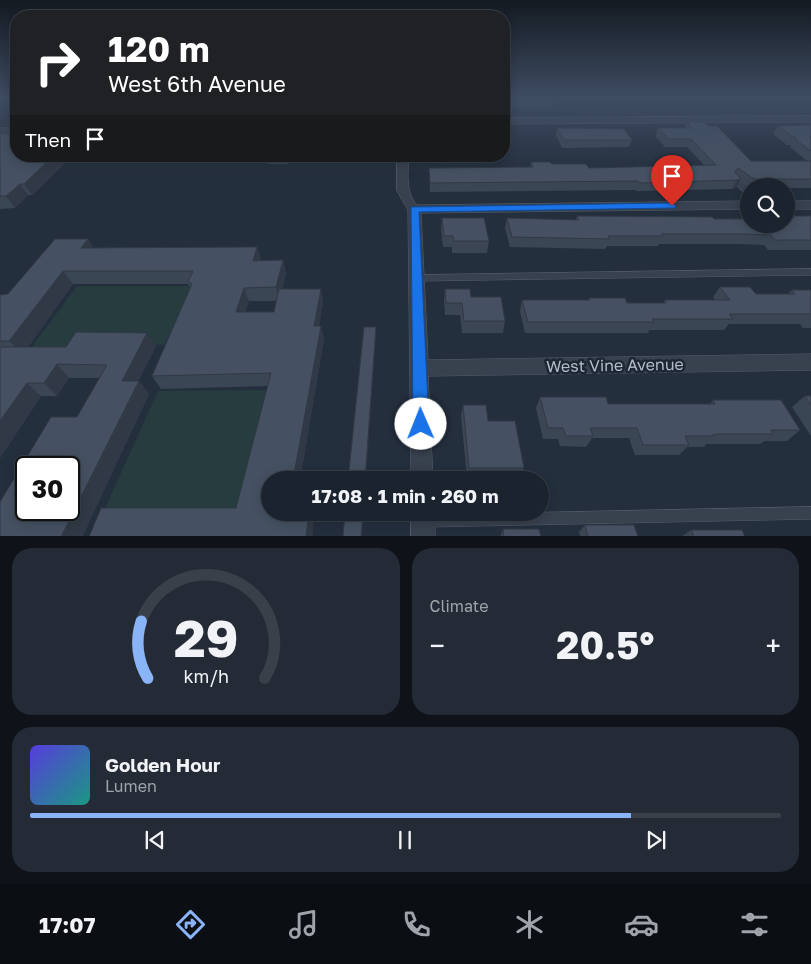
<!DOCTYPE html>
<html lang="en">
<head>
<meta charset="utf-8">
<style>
  :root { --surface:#1b232e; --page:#242b36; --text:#f1f3f6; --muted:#a0a4aa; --line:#39404a; --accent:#8ab4f8 }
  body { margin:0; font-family:"Golos Text",sans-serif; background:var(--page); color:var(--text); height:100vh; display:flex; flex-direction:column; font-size:19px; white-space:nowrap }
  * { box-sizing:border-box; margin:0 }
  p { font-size:16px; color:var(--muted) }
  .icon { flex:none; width:28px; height:28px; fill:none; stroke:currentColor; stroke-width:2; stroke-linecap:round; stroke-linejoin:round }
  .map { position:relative; height:536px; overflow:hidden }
  .details { display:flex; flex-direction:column; gap:12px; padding:12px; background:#0f1319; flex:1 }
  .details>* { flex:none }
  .hud { position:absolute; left:10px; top:10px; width:500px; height:152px; border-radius:20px; box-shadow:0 2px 12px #0003,0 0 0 1px var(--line); background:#202124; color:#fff; overflow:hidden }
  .tools { position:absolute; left:740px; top:178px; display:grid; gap:10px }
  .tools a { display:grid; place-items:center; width:55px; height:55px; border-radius:50%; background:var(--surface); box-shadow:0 2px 12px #0003,0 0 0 1px var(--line); font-size:25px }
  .speed { position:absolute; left:15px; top:456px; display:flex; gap:10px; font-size:25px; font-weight:700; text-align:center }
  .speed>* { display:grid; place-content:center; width:65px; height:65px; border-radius:50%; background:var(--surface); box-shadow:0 2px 12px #0003,0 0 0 1px var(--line); line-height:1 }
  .speed .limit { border:2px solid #111; border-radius:8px; background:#fff; color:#111 }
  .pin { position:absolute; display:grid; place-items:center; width:42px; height:42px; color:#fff; margin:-51px -21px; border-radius:50% 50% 50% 0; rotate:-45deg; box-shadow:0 0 5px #0007 }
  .pin .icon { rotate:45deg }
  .me { position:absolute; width:55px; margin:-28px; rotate:359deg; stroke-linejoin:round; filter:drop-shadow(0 0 4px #0008) }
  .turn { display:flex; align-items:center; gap:18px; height:105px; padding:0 15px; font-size:22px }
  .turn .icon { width:65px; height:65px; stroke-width:2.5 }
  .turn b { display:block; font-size:35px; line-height:42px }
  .then { display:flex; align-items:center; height:48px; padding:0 15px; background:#0003; gap:10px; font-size:19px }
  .big { font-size:38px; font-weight:700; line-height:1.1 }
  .details .tile { flex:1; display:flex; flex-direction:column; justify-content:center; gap:8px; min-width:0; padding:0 18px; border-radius:20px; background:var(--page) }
  .details .dial { align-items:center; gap:0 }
  .dial svg { height:130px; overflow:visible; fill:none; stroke:var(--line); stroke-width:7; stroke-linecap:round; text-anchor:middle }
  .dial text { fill:var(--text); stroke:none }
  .song { display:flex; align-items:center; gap:15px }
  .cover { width:60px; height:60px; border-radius:8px; background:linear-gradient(135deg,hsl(250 70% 55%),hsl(170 70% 35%)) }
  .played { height:5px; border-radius:2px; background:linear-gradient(90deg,var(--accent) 80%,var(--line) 80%) }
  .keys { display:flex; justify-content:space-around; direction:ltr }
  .heat { display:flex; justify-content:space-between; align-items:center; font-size:28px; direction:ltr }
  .details .tiles { flex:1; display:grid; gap:12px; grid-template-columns:1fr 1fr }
  .tile:last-child { grid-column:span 2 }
  .trip { position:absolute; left:261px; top:471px; width:288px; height:50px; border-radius:25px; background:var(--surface); box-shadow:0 2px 12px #0003,0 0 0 1px var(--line); font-weight:700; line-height:50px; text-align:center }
  .dock { display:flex; height:80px; justify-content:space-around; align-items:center; background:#0b0e12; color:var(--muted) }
  .dock .icon { width:35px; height:35px }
  .dock .current { color:var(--accent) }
  .dock b { font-size:22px; color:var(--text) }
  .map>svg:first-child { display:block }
  .green { fill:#263c3f }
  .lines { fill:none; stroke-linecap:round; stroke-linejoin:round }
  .service-casing { stroke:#565f6c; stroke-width:1 }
  .minor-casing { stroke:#565f6c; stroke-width:1 }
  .service { fill:#38414e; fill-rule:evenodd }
  .minor { fill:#38414e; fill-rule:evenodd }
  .wall { fill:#3b4654; fill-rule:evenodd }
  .shaded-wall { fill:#303945 }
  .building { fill:#455162; stroke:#303945; fill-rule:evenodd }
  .route { fill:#1a73e8; stroke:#114b97 }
  .labels { text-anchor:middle; stroke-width:5; stroke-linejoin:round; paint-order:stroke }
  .near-street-label { font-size:16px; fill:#b4bcc9; stroke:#1d2633 }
</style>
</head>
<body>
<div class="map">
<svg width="811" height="537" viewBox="0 0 811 537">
  <rect width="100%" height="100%" fill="#242f3e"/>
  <g class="green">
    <polygon points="77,286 194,286 164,345 87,343 23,359"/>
    <polygon points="269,390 243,520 113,512 106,506 158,391"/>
  </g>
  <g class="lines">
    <defs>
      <g id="service">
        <polygon points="734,178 736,179 749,191 749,197 747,196 732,181 732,179"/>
        <polygon points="811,269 811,275 417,281 413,278 417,275"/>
        <polygon points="811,507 811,519 426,527 422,525 420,521 422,517 426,515"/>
      </g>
      <g id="minor">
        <polygon points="811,116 811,122 504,124 504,118"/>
        <rect x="0" y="128" width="16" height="6"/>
        <path d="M397,156h12c-1,17 -4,36 8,49l332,-4v8l-328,4 7,147 383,-6v16l-383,6 5,104h-22l-3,-270 -11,-19z"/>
        <rect x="786" y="201" width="25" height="8"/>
        <rect x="411" y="512" width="24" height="25"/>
      </g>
    </defs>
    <use href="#service" class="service-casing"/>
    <use href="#minor" class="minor-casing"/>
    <use href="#service" class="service"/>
    <use href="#minor" class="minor"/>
  </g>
  <g class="wall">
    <polygon points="504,98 554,101 553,107 504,108"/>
    <polygon points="687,122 708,126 751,161 807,161 790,147 791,145 787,145 773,134 778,126 811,125 811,188 786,188 786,186 749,186 748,188 740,182 736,188 732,189 636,191 635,190 430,192 429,168 530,167 531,162 589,168 704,165 687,147 665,147 655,136 658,128 684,128"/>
    <polygon points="557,128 632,140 629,147 562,148 556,135"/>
    <polygon points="0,133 16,156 90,156 88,158 70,158 32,195 28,195 15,208 0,209"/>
    <polygon points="504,134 506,140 504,147"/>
    <polygon points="267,156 291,156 288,164 269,164"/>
    <polygon points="321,156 336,156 334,161 321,161"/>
    <polygon points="577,216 714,219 790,218 792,216 811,216 811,250 768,250 764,245 739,244 659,244 658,246 607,246 605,249 510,247 505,228 507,218 576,220"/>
    <polygon points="442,218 489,241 487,253 452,253 452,247 443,247 441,229"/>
    <path d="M55,239h33l5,9 164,-1 4,13h22l3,14 -4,15h39l2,13 -4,24h2l3,13 -24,141h-30v32h42l2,5 -2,20h-223l12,-29h135l32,-122 -107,3 -9,-13 38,-88 -2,-4h-115l-45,63h38l10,-15 71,1 9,13 -18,35h1l10,13 -67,143h-82v-35l51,-85h26l23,-39h-31l-12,18h-16l-41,62v-163l8,-1zM249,301h27l-2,11h-29zM26,468h43v42h-43z"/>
    <polygon points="720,287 756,294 788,294 792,290 811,290 811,328 803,328 800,324 729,324 724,330 649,330 648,333 525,333 520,311 522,300 588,300 589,298 627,303 663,303 665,300 715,300 713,297"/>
    <polygon points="445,289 471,297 505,321 503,333 462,333 460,315 445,315 444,301"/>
    <polygon points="805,396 811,396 811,436 792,407"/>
    <polygon points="540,397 608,404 710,404 713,400 800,430 787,441 765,441 760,444 706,444 704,447 687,447 679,455 635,455 629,438 592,438 586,447 560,446 558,439 543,439 536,408"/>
    <polygon points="463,405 488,421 524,468 520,477 467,477 461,416"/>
    <polygon points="585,525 638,537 580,537 579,532"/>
    <polygon points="503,529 541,537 500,537"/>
    <polygon points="691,530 745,537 681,537"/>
  </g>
  <g class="shaded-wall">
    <polygon points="53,156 68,156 70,158 32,195 24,184"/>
    <polygon points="287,156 291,156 288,164 287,157"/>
    <polygon points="741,179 736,188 732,189 737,180"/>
    <polygon points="20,184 28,195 15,208 6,196"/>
    <polygon points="88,239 96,252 81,248"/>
    <polygon points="257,247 261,260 253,261"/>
    <polygon points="283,260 286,274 280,301 276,287"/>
    <polygon points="63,271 73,284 23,354 9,341"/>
    <polygon points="244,288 249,301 241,325 236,312"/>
    <polygon points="321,289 323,302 317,339 314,326"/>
    <polygon points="321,326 324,339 300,480 293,480"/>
    <polygon points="376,327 366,480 365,480"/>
    <polygon points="147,333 156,346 132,394 122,381"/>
    <polygon points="57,364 69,378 57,396 44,383"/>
    <polygon points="139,381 149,394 82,537 61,537"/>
    <polygon points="27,383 41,396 0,458 0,421"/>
    <polygon points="309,512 312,512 314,517 312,537 306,537"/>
    <polygon points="363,512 364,512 362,537 361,537"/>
  </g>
  <g class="building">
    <polygon points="504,98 553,98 554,101 504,102"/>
    <polygon points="687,122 703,122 708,126 717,126 751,161 811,161 811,179 754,179 738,168 735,172 741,179 737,180 640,183 638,181 430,183 429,168 533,167 531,162 550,162 552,164 586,164 589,168 716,165 691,139 669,139 658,128 692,128"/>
    <polygon points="811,125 811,137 810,137 811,138 811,151 795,139 796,137 793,137 778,126"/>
    <polygon points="557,128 624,129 632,140 564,140"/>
    <polygon points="0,133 16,133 16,156 53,156 24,184 20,184 6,196 0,196"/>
    <rect x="267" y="156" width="20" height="1"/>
    <polygon points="577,216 712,217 714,219 749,219 749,224 786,224 786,218 794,218 792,216 811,216 811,240 775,240 771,235 745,234 661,234 663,236 608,236 610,239 512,237 507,218 579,220"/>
    <polygon points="442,218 484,218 489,241 454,241 453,236 444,236"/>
    <polygon points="55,239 88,239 81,248 257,247 253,261 283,260 276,287 244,288 236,312 274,312 279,289 321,289 314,326 321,326 293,480 270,480 270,512 309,512 306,537 89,537 101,508 236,508 271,373 152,376 192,284 188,282 193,271 63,271 9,341 0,341 0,295 8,294"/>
    <polygon points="720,287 750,287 756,294 795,294 792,290 811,290 811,314 729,314 733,319 652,319 654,322 528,322 522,300 590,300 589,298 625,298 627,303 666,303 665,300 730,300"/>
    <polygon points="445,289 470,289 471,297 501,297 505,321 464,321 462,303 446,303"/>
    <polygon points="364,327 376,327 365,480 348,480"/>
    <path d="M76,332l71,1 -25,48h17l-78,156h-61v-35l51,-85h26l30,-52 -50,-1 -13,19h-17l-27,38v-72l2,-2h64zM26,468h43v42h-43z"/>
    <polygon points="805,396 811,396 811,405"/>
    <polygon points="540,397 606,397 608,404 715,404 713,400 781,400 800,430 771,430 773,434 713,434 714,436 685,436 689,445 643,445 637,428 590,428 593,436 566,436 563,428 548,428"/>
    <polygon points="463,405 486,405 488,421 515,421 524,468 469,468"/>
    <polygon points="345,512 363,512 361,537 343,537"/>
    <polygon points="585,525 634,525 638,537 588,537"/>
    <polygon points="503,529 539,529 541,537 504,537"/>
    <polygon points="691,530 742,530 745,537 694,537"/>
  </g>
  <linearGradient id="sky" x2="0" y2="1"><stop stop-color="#141a22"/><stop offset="0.57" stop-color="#3f4d63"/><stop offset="1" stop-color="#3f4d63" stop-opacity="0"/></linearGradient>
  <rect width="811" height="173" fill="url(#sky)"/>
  <polygon class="route" points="672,203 676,206 675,208 419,212 429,424 426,429 421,431 415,429 413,424 411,207"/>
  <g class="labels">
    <g class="near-street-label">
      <text transform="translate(615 365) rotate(-1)" y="6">West Vine Avenue</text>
    </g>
  </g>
</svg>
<div class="tools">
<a><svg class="icon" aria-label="search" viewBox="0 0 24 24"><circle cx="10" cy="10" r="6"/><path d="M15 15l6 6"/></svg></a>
</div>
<div class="speed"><div class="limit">30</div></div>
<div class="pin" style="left:672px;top:206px;background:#d93025"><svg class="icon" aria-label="arrive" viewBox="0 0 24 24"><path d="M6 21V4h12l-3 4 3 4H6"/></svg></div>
<svg class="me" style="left:421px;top:424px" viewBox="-20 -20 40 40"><circle r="19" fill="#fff"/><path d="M0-13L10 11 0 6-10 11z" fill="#1a73e8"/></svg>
<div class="trip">17:08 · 1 min · 260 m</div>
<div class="hud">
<div class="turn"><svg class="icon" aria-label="right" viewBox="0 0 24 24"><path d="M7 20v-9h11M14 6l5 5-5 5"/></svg><div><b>120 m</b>West 6th Avenue</div></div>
<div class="then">Then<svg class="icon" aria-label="arrive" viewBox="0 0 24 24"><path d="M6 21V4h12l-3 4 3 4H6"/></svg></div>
</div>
</div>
<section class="details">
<div class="tiles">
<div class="tile dial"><svg viewBox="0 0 100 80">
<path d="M14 69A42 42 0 1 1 86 69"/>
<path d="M14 69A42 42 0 0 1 10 34" stroke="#8ab4f8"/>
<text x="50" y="56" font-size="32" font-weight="700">29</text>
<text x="50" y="72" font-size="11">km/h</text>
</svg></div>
<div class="tile"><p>Climate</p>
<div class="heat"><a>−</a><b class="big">20.5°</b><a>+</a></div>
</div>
<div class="tile">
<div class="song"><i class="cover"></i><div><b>Golden Hour</b><p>Lumen</p></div></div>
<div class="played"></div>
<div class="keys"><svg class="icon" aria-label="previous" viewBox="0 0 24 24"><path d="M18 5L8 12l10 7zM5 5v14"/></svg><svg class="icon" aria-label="pause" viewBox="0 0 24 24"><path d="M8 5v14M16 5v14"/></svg><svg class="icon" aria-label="next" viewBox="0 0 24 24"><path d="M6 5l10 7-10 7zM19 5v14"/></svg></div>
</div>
</div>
</section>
<nav class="dock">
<b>17:07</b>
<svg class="icon current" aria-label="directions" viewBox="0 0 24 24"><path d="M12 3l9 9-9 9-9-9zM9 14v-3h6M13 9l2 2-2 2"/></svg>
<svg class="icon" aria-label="music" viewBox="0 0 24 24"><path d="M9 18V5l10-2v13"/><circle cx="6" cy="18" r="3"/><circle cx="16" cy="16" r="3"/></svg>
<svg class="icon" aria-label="phone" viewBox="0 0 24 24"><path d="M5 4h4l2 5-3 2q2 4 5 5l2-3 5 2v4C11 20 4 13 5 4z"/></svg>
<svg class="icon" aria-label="climate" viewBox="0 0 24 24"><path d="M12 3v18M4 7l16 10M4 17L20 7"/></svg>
<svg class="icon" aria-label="car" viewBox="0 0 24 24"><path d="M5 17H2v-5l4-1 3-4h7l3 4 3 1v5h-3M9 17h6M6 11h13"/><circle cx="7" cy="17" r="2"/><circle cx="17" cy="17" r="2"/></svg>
<svg class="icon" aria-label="filters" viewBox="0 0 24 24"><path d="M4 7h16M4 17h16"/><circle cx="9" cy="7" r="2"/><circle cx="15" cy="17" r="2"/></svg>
</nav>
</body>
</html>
